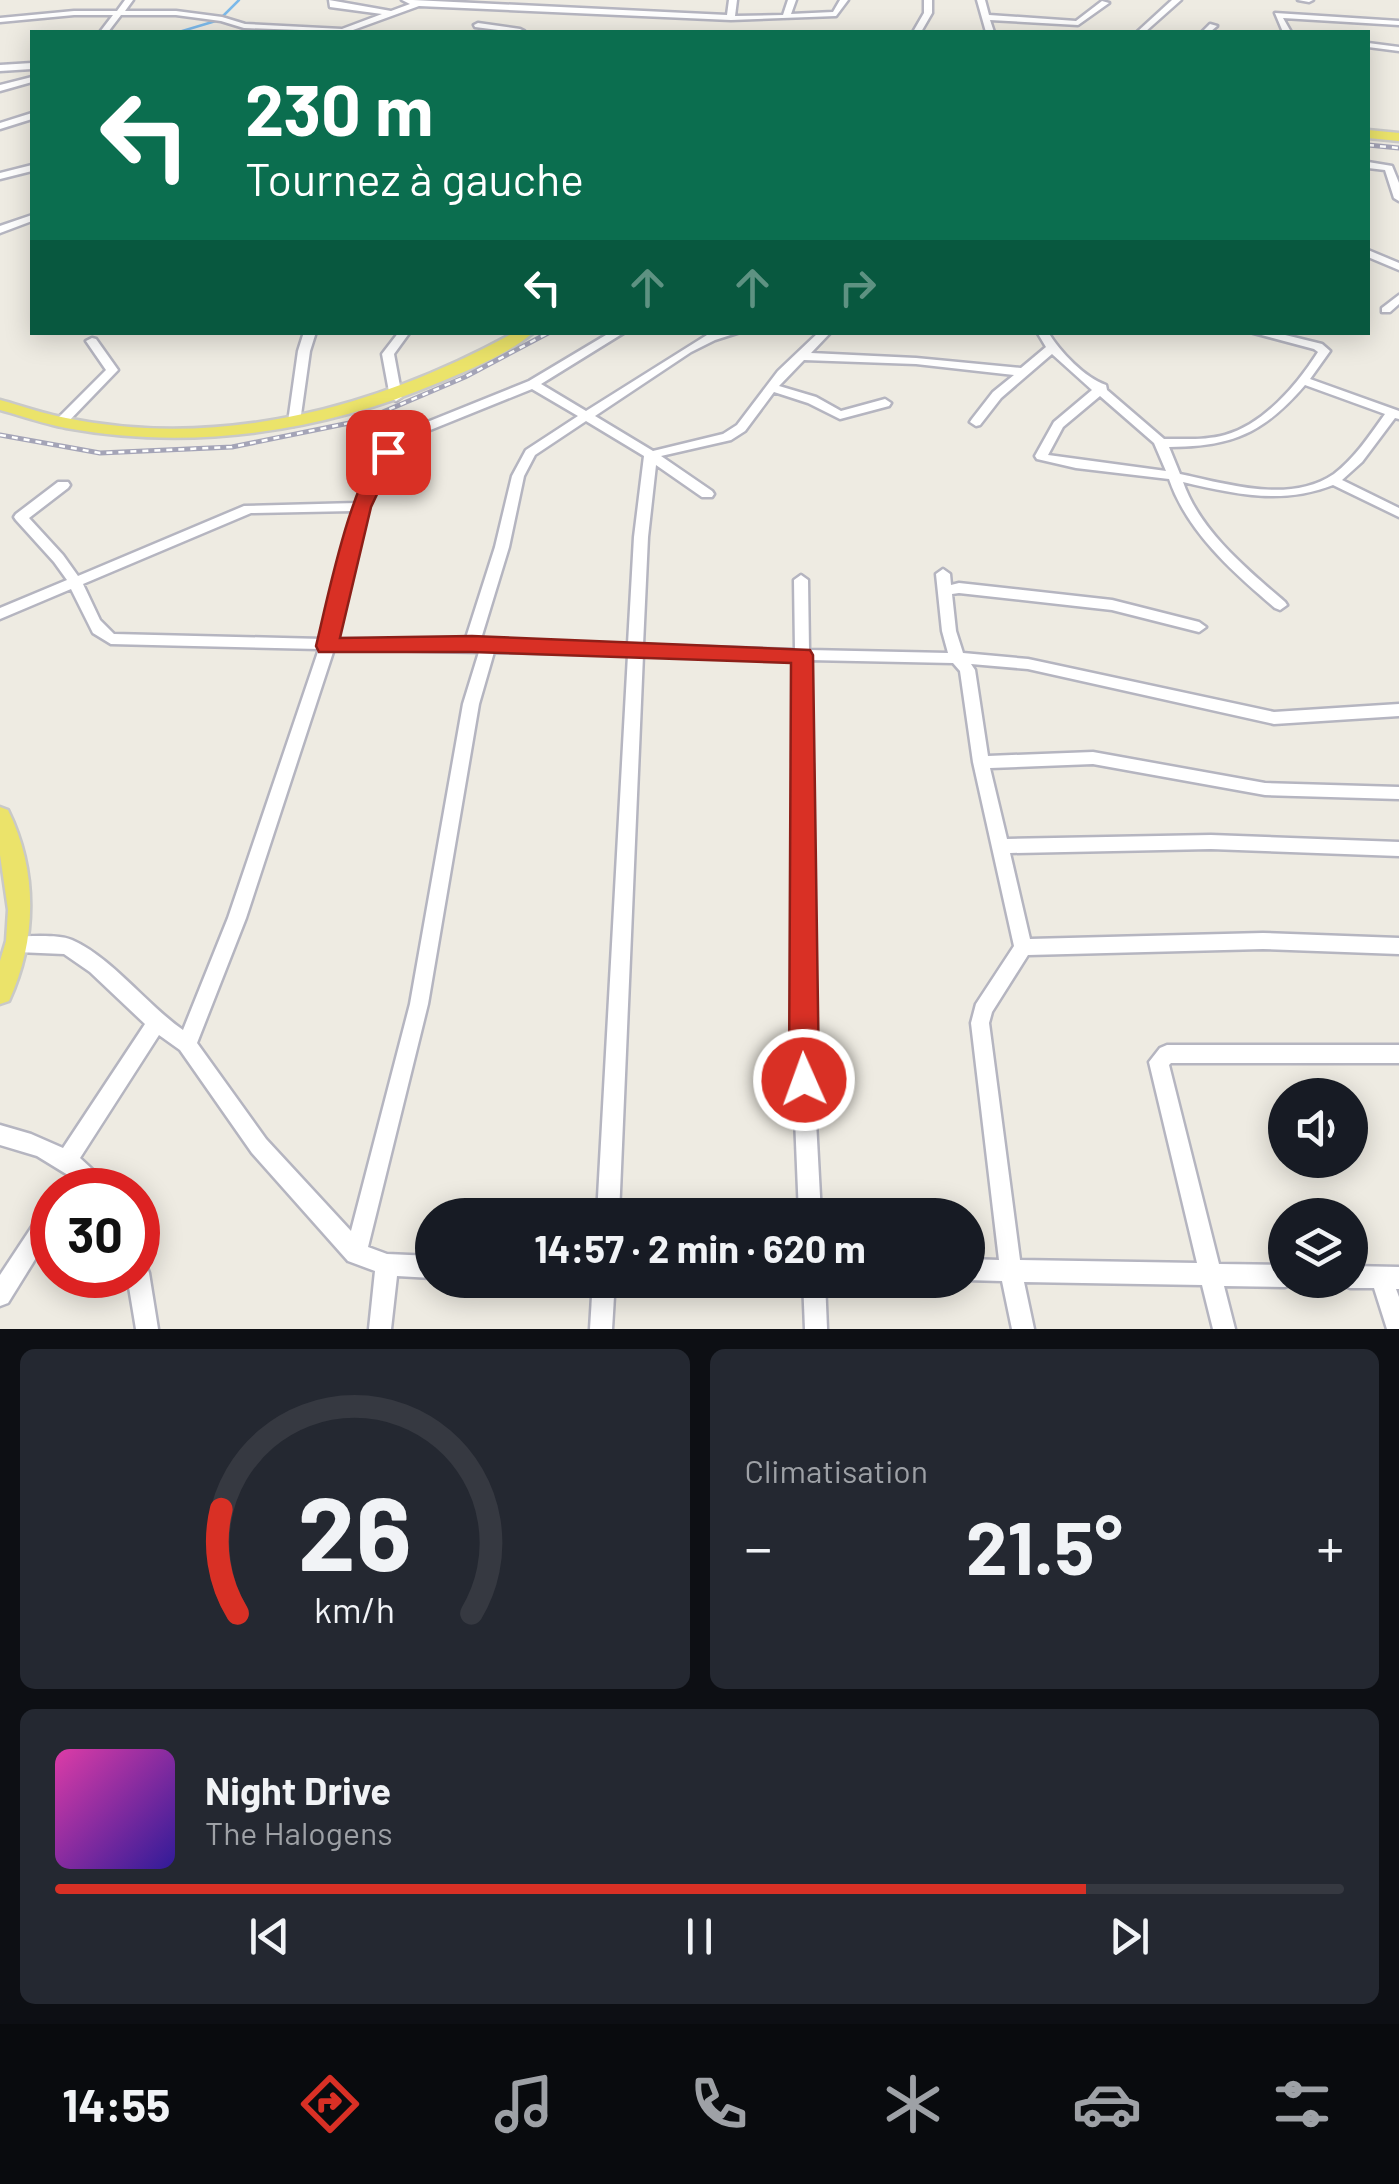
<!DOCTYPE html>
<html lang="fr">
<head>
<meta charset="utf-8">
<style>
  :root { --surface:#171b24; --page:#242831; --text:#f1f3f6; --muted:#9ea1a6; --line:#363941; --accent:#d93025 }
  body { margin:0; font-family:Barlow,sans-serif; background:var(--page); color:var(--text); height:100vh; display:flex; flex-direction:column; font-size:38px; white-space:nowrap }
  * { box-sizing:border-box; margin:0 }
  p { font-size:32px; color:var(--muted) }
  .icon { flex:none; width:55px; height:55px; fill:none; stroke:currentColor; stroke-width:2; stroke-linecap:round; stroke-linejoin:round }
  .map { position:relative; height:1329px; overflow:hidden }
  .sheet { display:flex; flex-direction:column; gap:20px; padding:20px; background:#0d0f14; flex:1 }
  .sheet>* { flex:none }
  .banner { position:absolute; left:30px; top:30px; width:1340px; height:305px; border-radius:0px; box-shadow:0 5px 25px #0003; background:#0b6e4f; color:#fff; overflow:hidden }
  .buttons { position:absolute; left:1268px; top:1078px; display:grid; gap:20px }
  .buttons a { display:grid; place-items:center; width:100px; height:100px; border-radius:50%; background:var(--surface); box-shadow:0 5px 25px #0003; font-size:50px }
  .speed { position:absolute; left:30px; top:1168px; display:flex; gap:20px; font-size:50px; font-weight:700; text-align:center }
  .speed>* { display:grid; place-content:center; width:130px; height:130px; border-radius:50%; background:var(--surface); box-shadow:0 5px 25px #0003; line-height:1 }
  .speed .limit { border:15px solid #d22; background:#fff; color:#111 }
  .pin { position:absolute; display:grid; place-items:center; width:85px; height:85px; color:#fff; margin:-42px; border-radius:20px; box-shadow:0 5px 15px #0006 }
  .me { position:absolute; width:110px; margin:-55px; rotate:358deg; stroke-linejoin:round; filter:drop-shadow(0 0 8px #0008) }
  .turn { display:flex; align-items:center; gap:35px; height:210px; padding:0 50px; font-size:45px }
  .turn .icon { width:130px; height:130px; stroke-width:2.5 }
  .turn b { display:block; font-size:70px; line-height:85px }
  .lanes { display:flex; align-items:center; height:95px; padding:0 50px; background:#0003; justify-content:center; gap:50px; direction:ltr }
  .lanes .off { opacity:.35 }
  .big { font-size:75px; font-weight:700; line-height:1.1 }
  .sheet .tile { flex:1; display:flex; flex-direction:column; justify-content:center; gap:15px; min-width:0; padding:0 35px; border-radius:15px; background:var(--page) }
  .sheet .dial { align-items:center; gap:0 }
  .dial svg { height:260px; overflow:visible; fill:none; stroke:var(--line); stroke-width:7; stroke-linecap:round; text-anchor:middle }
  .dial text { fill:var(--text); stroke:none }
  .song { display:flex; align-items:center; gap:30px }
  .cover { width:120px; height:120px; border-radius:15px; background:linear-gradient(135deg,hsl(320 70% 55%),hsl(250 70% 35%)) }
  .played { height:10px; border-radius:5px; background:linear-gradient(90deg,var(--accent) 80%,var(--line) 80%) }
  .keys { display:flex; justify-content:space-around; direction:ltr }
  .heat { display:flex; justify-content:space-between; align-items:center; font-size:55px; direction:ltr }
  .sheet .tiles { flex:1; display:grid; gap:20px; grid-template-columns:1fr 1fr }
  .tile:last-child { grid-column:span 2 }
  .trip { position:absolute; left:415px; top:1198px; width:570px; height:100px; border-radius:50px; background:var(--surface); box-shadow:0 5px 25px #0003; font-weight:700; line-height:100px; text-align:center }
  .tab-bar { display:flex; height:160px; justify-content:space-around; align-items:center; background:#090b0e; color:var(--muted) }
  .tab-bar .icon { width:70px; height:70px }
  .tab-bar .on { color:var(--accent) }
  .tab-bar b { font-size:45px; color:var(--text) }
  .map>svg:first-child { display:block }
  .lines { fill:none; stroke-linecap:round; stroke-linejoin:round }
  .stream { stroke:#7bb9ea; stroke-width:2.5 }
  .minor-casing { stroke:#b5b5c0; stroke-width:5 }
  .major-casing { stroke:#c9c9c9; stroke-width:5 }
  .minor { fill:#fff; fill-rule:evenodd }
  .major { fill:#ebe36a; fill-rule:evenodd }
  .rail-casing { stroke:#a4a4b7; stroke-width:5 }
  .rail { stroke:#fff; stroke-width:2.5; stroke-dasharray:6; stroke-linecap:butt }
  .route { fill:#d93025; stroke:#8d1f18; stroke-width:2.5 }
</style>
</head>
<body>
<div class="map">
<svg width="1399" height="1329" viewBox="0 0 1399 1329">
  <rect width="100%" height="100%" fill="#eeebe2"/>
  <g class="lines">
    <polyline class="stream" points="179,32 219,20 239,0"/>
    <defs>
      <g id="minor">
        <polygon points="125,0 133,0 125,11 176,11 222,17 245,24 342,29 382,14 330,7 329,0 391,11 410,4 402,0 413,0 727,15 729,0 737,0 735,16 783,15 788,0 796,0 791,14 833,12 840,0 848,0 836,16 731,20 419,6 353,30 355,32 244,28 221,21 176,15 121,15 108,32 100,32 113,15 74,15 0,22 0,18 74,11 117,11"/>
        <polygon points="924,0 932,0 932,13 921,32 913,32 924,13"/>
        <polygon points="977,0 985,0 989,15 1076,21 1102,1 1109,3 1078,25 990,20 994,32 986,32"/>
        <polygon points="1172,0 1181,0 1145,32 1137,32"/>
        <polygon points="1298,0 1313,0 1309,2"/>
        <polygon points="1275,13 1399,21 1399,25 1283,18 1291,32 1283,32"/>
        <polygon points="478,23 520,29 524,31 514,32 475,27 474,25"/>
        <polygon points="1210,24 1217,26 1210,32 1202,32"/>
        <polygon points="1368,43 1399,47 1399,51 1368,47"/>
        <polygon points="32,63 32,69 0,71 0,65"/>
        <polygon points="32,77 32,82 0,91 0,85"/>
        <polygon points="32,113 32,119 0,129 0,123"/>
        <polygon points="1368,162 1392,166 1399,183 1399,201 1394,198 1385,170 1368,168"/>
        <polygon points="32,165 32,171 0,179 0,173"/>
        <polygon points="32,215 32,221 0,233 0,226"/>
        <polygon points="1368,250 1399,263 1399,270 1368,257"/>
        <polygon points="1399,295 1399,304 1390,312 1382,312 1382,308"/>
        <polygon points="304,332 316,332 310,351 300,422 294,426 288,422 298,351"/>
        <polygon points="399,332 410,332 394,354 402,397 396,401 390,397 382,354"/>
        <path d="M611,332h14l-84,52 45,27 121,-76 33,-3 -25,8 -24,12 -96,64 58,35 70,-17 14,-9 41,-54 41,-39h12l-20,21 105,5 105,10 25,-21 -9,-15h11c12,20 37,46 58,53l1,5 57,49h6c18,0 37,1 55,-4 39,-11 72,-50 93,-83l-4,-3 -64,-17h23l49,12 8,7 -20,28 89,32v8l-4,-1 -33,44 -20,18 57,28v9l-66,-32c-50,20 -99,9 -150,-3 17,49 64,87 102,120l2,3 -7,5 -5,-2c-41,-35 -88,-76 -106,-129l-93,-11 -39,-9 -2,-3 19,-34 38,-32 -40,-36 -51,44 -21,27 -4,1 -6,-4 2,-3 21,-27 21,-17 -98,-11 -112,-4 -25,26 37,11 25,14 44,-12 6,4 -2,3 -49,13 -32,-16 -34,-11 -29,39 -14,9 -70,16 51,35 2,3 -2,3h-10l-46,-32 -8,72 -5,108 152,5 -1,-70 7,-5 7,5 1,70 139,3 -6,-22 -6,-57 7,-5 7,5 1,11 8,-2 153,17 87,22 7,5 -7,5 -87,-22 -153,-17 -7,1 4,37 7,22 65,6 246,53 125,-8v12l-125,8 -246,-55 -57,-5 4,6 13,86 105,-4 172,31 134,4v12l-134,-4 -172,-31 -103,4 17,71 204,-4 188,7v14l-188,-7 -201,4 20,86 233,-6 136,5v16l-136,-5 -235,6 -36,57 -3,11 31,237 177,3 -48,-201 11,-14 7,-3h232v18h-228l-2,2 50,199 66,1v15h9l-1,4 -8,3 -61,-1 11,43h-22l-11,-44 -178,-3 10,47h-22l-10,-48 -36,-1 2,-21 31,1 -28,-237 5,-19 38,-58 -41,-184 -13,-91 -7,-8 -144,-3 3,386 9,169h-22l-7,-169 3,-386 -152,-5 -24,560h-22l31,-560 -134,-3 -15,52 -51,300 -60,243 19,7 45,2v22l-35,-2 -6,53h-22l6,-58 -27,-10 -96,-108 -72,-103 -21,-15 -79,123 27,25 3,7h-50l8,-15 -31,-19 -37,-11v-20l31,9 32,14 82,-124 -55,-52 -26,-18 -47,-2 -6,-3 -3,-5 3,-5 6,-3c16,1 40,-2 55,4 39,17 75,65 111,90l45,-112 91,-269 -208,-5 -18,-11 -22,-44 -71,30v-11l67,-28 -13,-18 -38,-42 -2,-3 2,-3 42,-32h10l2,3 -2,3 -39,30 34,37 15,21 166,-70 112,-3 25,-50 19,-20 129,-52zM1305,385l80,29c-15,21 -30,44 -51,60 -44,30 -107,10 -154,0l-11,-27c63,0 95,-14 136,-62zM532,389l46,27 -52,34 -14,26 -17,71 -30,94 -129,-2 32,-132 25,-52 15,-16zM1100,396l54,47 12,28 -118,-16 15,-28zM586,421l58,35 -10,81 -6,107 -148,-2 29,-95 15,-71 11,-21zM353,511l-31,128 -208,-5 -14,-14 -17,-36 168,-71zM334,649l145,3 -16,52 -53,300 -59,227 -85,-92 -69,-96 49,-125z"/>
        <polygon points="92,338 96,339 118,370 65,425 57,425 57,419 106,370 86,341"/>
        <polygon points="52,1204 52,1232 8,1303 0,1306 0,1275 45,1207"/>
        <polygon points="138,1262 146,1265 149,1273 158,1329 136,1329 127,1275 138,1275"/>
        <polygon points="1350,1266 1399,1267 1399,1289 1396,1289 1399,1297 1399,1329 1387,1329 1374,1288 1350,1288 1342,1285 1340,1280 1350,1280"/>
        <polygon points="593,1280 615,1280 612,1329 590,1329"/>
        <polygon points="803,1280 825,1280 827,1329 805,1329"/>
      </g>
      <g id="major">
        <polygon points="1368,130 1399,133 1399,141 1368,138"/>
        <path d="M515,332h19c-26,22 -63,37 -94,50 -117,50 -248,69 -374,46 -22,-4 -44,-12 -66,-18v-10c22,6 44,14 66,18 156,32 313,-11 449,-86z"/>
        <path d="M0,807l8,3c30,61 29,130 1,191l-9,3v-43l6,-20 2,-31 -8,-55z"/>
      </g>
    </defs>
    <use href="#minor" class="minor-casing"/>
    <use href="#major" class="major-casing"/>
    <use href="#minor" class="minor"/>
    <use href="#major" class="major"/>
    <defs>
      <g id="rail">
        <polyline points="1368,145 1399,148"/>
        <polyline points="0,435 100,453 232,447 364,420 465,377 550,332"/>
      </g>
    </defs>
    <use href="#rail" class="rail-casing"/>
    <use href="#rail" class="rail"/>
  </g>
  <path class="route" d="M388,447l9,5 -26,55 -31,131 132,-2 338,14 3,5 6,425 -5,9 -10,4 -11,-4 -4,-9 2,-417 -319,-11h-153l-3,-6c9,-36 39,-188 72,-199z"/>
</svg>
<div class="buttons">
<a><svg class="icon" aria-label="sound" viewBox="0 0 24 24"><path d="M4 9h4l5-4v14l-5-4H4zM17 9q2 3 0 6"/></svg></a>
<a><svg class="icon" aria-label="layers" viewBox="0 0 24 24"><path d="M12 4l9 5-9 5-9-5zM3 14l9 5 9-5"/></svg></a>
</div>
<div class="speed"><div class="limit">30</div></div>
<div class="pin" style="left:388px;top:452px;background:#d93025"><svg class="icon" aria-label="arrive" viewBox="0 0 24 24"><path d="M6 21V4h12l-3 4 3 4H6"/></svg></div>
<svg class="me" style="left:804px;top:1080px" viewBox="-20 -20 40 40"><circle r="17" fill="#d93025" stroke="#fff" stroke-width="3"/><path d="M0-11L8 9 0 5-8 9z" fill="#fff"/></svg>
<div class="trip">14:57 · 2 min · 620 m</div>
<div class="banner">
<div class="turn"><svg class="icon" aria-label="left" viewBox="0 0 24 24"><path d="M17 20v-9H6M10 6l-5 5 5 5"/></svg><div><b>230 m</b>Tournez à gauche</div></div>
<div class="lanes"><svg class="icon" aria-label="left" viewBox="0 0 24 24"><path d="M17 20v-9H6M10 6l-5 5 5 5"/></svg><svg class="icon off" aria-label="ahead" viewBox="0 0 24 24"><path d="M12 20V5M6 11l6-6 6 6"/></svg><svg class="icon off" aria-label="ahead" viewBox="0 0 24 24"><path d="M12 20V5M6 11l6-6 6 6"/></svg><svg class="icon off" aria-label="right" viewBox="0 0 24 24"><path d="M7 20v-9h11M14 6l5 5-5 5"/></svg></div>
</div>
</div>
<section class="sheet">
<div class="tiles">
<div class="tile dial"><svg viewBox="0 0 100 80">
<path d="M14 69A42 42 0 1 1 86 69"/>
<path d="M14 69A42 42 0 0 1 9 37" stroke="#d93025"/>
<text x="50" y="56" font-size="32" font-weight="700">26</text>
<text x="50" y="72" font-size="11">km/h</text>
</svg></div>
<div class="tile"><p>Climatisation</p>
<div class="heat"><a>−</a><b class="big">21.5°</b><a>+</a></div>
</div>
<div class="tile">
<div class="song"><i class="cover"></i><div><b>Night Drive</b><p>The Halogens</p></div></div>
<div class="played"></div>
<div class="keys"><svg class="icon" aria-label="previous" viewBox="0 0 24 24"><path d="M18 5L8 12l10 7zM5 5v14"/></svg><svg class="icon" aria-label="pause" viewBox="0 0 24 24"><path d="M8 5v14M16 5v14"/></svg><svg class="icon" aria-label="next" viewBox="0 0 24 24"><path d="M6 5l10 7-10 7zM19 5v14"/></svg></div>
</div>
</div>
</section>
<nav class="tab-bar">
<b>14:55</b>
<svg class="icon on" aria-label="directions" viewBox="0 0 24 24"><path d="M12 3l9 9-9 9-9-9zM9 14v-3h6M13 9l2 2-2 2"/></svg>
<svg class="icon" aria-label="music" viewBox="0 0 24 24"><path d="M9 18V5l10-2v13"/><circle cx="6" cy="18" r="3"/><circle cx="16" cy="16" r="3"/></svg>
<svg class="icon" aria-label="phone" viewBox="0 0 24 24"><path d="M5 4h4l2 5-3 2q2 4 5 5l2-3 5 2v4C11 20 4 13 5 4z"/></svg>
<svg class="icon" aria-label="climate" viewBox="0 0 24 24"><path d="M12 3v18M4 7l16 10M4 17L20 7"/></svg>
<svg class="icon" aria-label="car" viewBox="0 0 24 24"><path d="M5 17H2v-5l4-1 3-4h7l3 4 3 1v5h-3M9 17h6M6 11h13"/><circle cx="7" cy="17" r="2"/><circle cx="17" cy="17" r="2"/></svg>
<svg class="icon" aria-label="filters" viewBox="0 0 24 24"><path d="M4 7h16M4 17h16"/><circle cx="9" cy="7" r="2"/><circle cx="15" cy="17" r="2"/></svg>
</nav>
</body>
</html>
